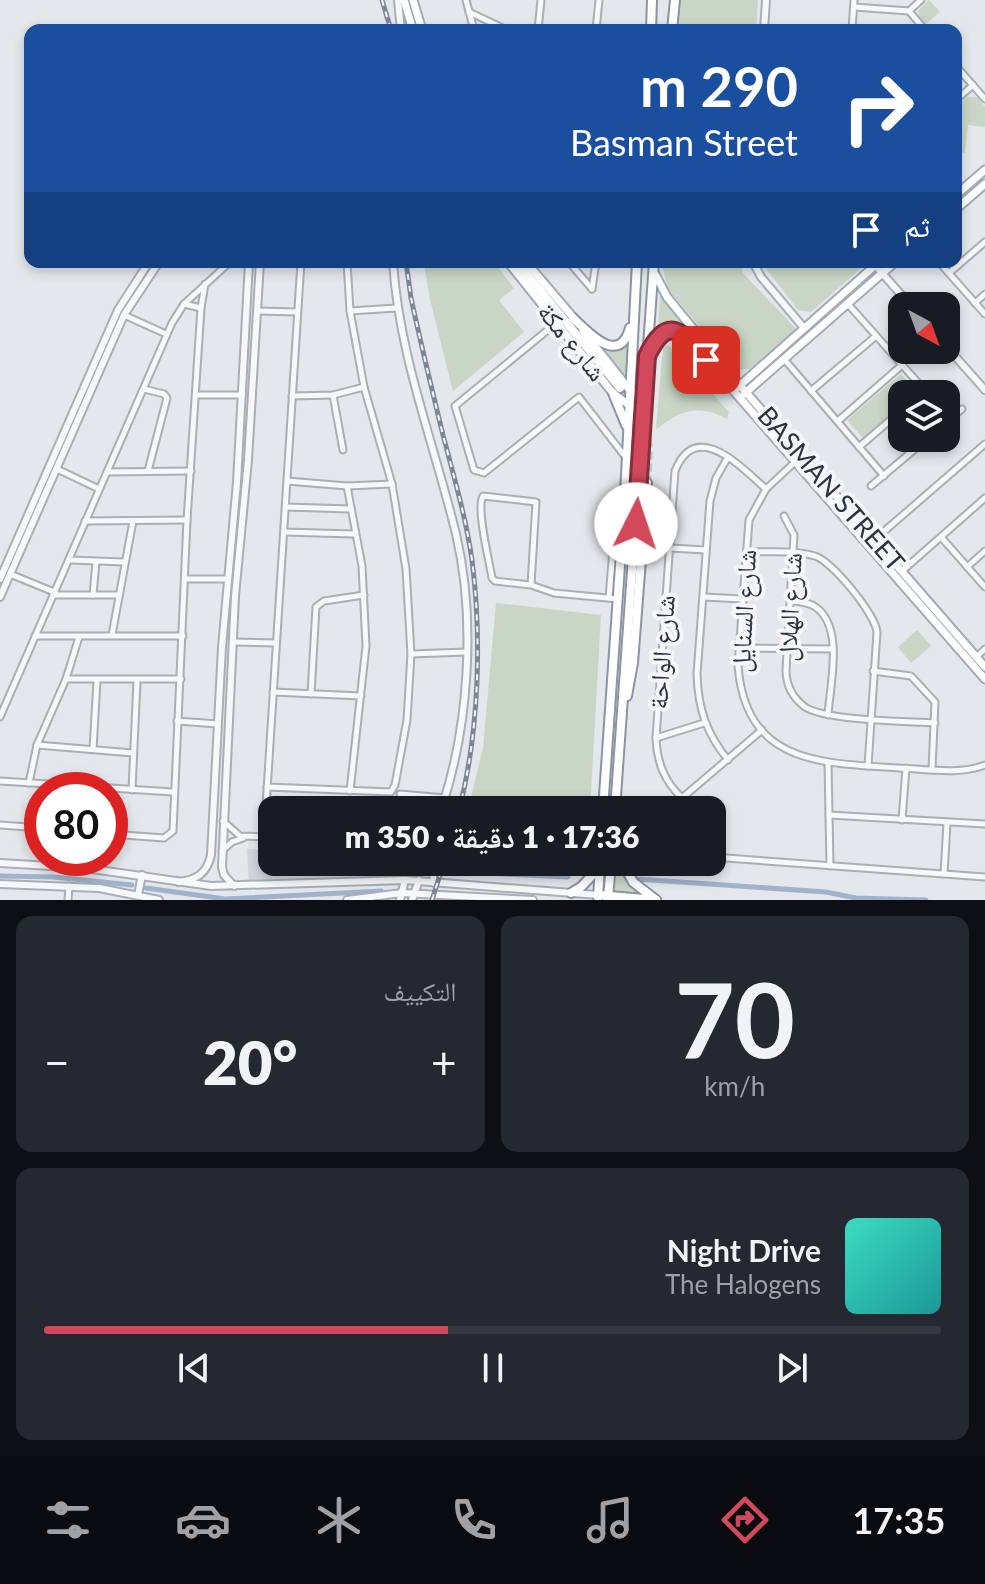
<!DOCTYPE html>
<html lang="ar">
<head>
<meta charset="utf-8">
<style>
  :root { --surface:#171b24; --page:#242831; --text:#f1f3f6; --muted:#9ea1a6; --line:#363941; --accent:#d1495b }
  body { margin:0; font-family:Lato,"Noto Naskh Arabic",sans-serif; background:var(--page); color:var(--text); direction:rtl; height:100vh; display:flex; flex-direction:column; font-size:30px; white-space:nowrap }
  * { box-sizing:border-box; margin:0 }
  p { font-size:26px; color:var(--muted) }
  .icon { flex:none; width:44px; height:44px; fill:none; stroke:currentColor; stroke-width:2; stroke-linecap:round; stroke-linejoin:round }
  .map { position:relative; height:900px; overflow:hidden; direction:ltr }
  .side { display:flex; flex-direction:column; gap:16px; padding:16px; background:#0d0f14; flex:1 }
  .side>* { flex:none }
  .hud { position:absolute; left:24px; top:24px; width:938px; height:244px; border-radius:16px; box-shadow:0 4px 12px #0003; direction:rtl; background:#1a4fa0; color:#fff; overflow:hidden }
  .needle { width:52px; rotate:139deg }
  .buttons { position:absolute; left:888px; top:292px; display:grid; gap:16px }
  .buttons a { display:grid; place-items:center; width:72px; height:72px; border-radius:16px; background:var(--surface); box-shadow:0 4px 12px #0003; font-size:40px }
  .speed { position:absolute; left:24px; top:772px; display:flex; gap:16px; font-size:40px; font-weight:700; text-align:center }
  .speed>* { display:grid; place-content:center; width:104px; height:104px; border-radius:50%; background:var(--surface); box-shadow:0 4px 12px #0003; line-height:1 }
  .speed .limit { border:12px solid #d22; background:#fff; color:#111 }
  .pin { position:absolute; display:grid; place-items:center; width:68px; height:68px; color:#fff; margin:-34px; border-radius:16px; box-shadow:0 4px 12px #0006 }
  .me { position:absolute; width:88px; margin:-44px; rotate:4deg; stroke-linejoin:round; filter:drop-shadow(0 0 6px #0008) }
  .turn { display:flex; align-items:center; gap:28px; height:168px; padding:0 32px; font-size:36px }
  .turn .icon { width:104px; height:104px; stroke-width:2.5 }
  .turn b { display:block; font-size:56px; line-height:68px }
  .then { display:flex; align-items:center; height:76px; padding:0 32px; background:#0003; gap:16px; font-size:30px }
  .big { font-size:60px; font-weight:800; line-height:1.1 }
  .side .tile { flex:1; display:flex; flex-direction:column; justify-content:center; gap:12px; min-width:0; padding:0 28px; border-radius:16px; background:var(--page) }
  .side .dial { align-items:center; gap:0 }
  .dial b { font-size:104px; line-height:1 }
  .song { display:flex; align-items:center; gap:24px }
  .cover { width:96px; height:96px; border-radius:12px; background:linear-gradient(135deg,hsl(170 70% 55%),hsl(180 70% 35%)) }
  .played { height:8px; border-radius:4px; background:linear-gradient(90deg,var(--accent) 45%,var(--line) 45%) }
  .keys { display:flex; justify-content:space-around; direction:ltr }
  .heat { display:flex; justify-content:space-between; align-items:center; font-size:44px; direction:ltr }
  .side .tiles { flex:1; display:grid; gap:16px; grid-template-columns:1fr 1fr }
  .tile:last-child { grid-column:span 2 }
  .trip { position:absolute; left:258px; top:796px; width:468px; height:80px; border-radius:16px; background:var(--surface); box-shadow:0 4px 12px #0003; font-weight:800; line-height:80px; text-align:center; direction:rtl }
  .menu { display:flex; height:128px; justify-content:space-around; align-items:center; background:#090b0e; color:var(--muted) }
  .menu .icon { width:56px; height:56px }
  .menu .on { color:var(--accent) }
  .menu b { font-size:36px; color:var(--text) }
  .map>svg:first-child { display:block }
  .built { fill:#d2d6de }
  .green { fill:#c9d6c5 }
  .lines { fill:none; stroke-linecap:round; stroke-linejoin:round }
  .canal { stroke:#9fb4cc; stroke-width:5 }
  .trunk-tunnel { stroke:#bfc3cb; stroke-width:8; stroke-dasharray:8 4; stroke-linecap:butt }
  .minor-casing { stroke:#a9aeb7; stroke-width:9 }
  .tertiary-casing { stroke:#a9aeb7; stroke-width:10 }
  .primary-casing { stroke:#a3abb8; stroke-width:11 }
  .trunk-casing { stroke:#8b94a3; stroke-width:12 }
  .minor { stroke:#f7f8fa; stroke-width:5 }
  .tertiary { stroke:#f7f8fa; stroke-width:6 }
  .primary { stroke:#fff; stroke-width:7 }
  .trunk { stroke:#fff; stroke-width:8 }
  .rail-casing { stroke:#7d8696; stroke-width:5 }
  .rail { stroke:#f4f6f9; stroke-width:2; stroke-dasharray:6; stroke-linecap:butt }
  .route-casing { stroke:#882f3b; stroke-width:20 }
  .route { stroke:#d1495b; stroke-width:14 }
  .labels { text-anchor:middle; stroke-width:8; stroke-linejoin:round; paint-order:stroke }
  .street-label { font-size:26px; fill:#2b3445; stroke:#f4f6f9 }
</style>
</head>
<body>
<div class="map">
<svg width="985" height="900" viewBox="0 0 985 900">
  <rect width="100%" height="100%" fill="#e4e7ec"/>
  <polygon class="built" points="247,849 272,849 272,862 401,862 401,881 249,887"/>
  <g class="green">
    <polygon points="680,0 758,0 756,30 678,30"/>
    <polygon points="929,0 940,12 926,24 920,18 918,11"/>
    <polygon points="967,97 977,97 985,107 985,127 968,125 965,153 956,152 956,107"/>
    <polygon points="424,262 494,262 514,288 499,300 524,332 453,391 429,295"/>
    <polygon points="661,262 742,262 742,272 797,330 751,369 735,370 668,289"/>
    <polygon points="761,262 868,262 811,312 798,310"/>
    <polygon points="872,272 875,275 749,386 746,383"/>
    <polygon points="660,293 735,384 733,385 684,330 672,326 658,330"/>
    <polygon points="629,344 627,378 603,352 605,349"/>
    <path d="M668,345l61,67 -2,7c-28,-15 -48,-9 -71,11l6,-73 1,-9z"/>
    <polygon points="901,374 918,393 902,394 902,407 864,439 847,420"/>
    <polygon points="496,603 601,615 590,810 468,810 483,748"/>
    <polygon points="917,630 931,646 911,663 898,647"/>
    <polygon points="614,862 617,862 627,882 642,894 612,891"/>
  </g>
  <g class="lines">
    <g class="canal">
      <polyline points="458,872 568,877"/>
      <polyline points="0,876 53,877 132,885"/>
      <polyline points="636,879 826,892 856,898 926,900"/>
      <polyline points="146,888 225,899 381,891"/>
    </g>
    <path class="trunk-tunnel" d="M620,388c32,33 30,52 27,95"/>
    <defs>
      <g id="minor">
        <polyline points="466,0 474,30"/>
        <polyline points="854,7 909,11"/>
        <polyline points="909,11 925,30"/>
        <polyline points="909,11 921,0"/>
        <polyline points="469,12 507,30"/>
        <polyline points="538,30 541,0"/>
        <polyline points="596,30 599,0"/>
        <polyline points="852,30 854,0"/>
        <polyline points="956,40 957,40"/>
        <polyline points="956,66 985,99"/>
        <polyline points="956,100 973,85"/>
        <polyline points="569,262 592,289"/>
        <polyline points="939,262 985,314"/>
        <polyline points="949,273 985,242"/>
        <polyline points="592,289 596,262"/>
        <polyline points="847,303 928,394"/>
        <polyline points="975,303 985,294"/>
        <polyline points="184,304 201,308"/>
        <polyline points="257,311 297,312"/>
        <polyline points="350,311 396,308"/>
        <polyline points="124,315 166,334"/>
        <polyline points="549,329 455,406 474,470 484,473 579,397 627,459"/>
        <polyline points="784,359 884,476"/>
        <polyline points="144,389 164,394 167,398 148,471"/>
        <polyline points="811,391 876,336"/>
        <polyline points="197,395 242,395"/>
        <polyline points="333,395 343,450"/>
        <polyline points="292,396 333,395 364,387"/>
        <polyline points="838,421 902,365"/>
        <polyline points="946,422 962,409"/>
        <polyline points="859,447 902,410"/>
        <path d="M795,462l-29,27 -17,31 -11,146c8,99 84,97 161,102 28,1 60,7 86,-3"/>
        <polyline points="57,469 99,489"/>
        <polyline points="107,472 191,471"/>
        <polyline points="287,481 347,486 392,484"/>
        <polyline points="347,486 362,566 366,646 350,791"/>
        <polyline points="871,486 928,438"/>
        <polyline points="286,507 351,509"/>
        <path d="M784,516l10,19 -8,135c0,15 7,28 19,37 22,14 101,14 130,16"/>
        <polyline points="85,521 187,520"/>
        <polyline points="284,532 354,534"/>
        <polyline points="941,537 985,587"/>
        <polyline points="874,540 985,444"/>
        <polyline points="670,548 706,550"/>
        <path d="M747,552c22,0 47,-2 68,4 18,6 60,58 62,76l-9,134"/>
        <polyline points="70,560 124,562"/>
        <polyline points="967,567 985,551"/>
        <polyline points="902,571 985,498"/>
        <polyline points="10,574 54,592"/>
        <polyline points="185,579 226,579"/>
        <path d="M531,585l5,-83 -53,-6c-7,12 6,64 9,82l3,3 36,4 23,8 64,6"/>
        <polyline points="53,595 119,595"/>
        <polyline points="93,595 96,562"/>
        <polyline points="704,597 742,599"/>
        <polyline points="609,598 613,549 620,547"/>
        <path d="M790,600c8,2 17,2 24,6 31,19 16,78 14,109"/>
        <polyline points="112,635 133,521"/>
        <polyline points="35,636 183,636"/>
        <polyline points="234,642 276,643"/>
        <polyline points="740,648 833,649"/>
        <polyline points="411,654 466,652"/>
        <polyline points="976,657 985,649"/>
        <polyline points="873,671 911,676 935,702 932,769"/>
        <polyline points="66,679 181,679"/>
        <polyline points="273,692 361,696"/>
        <polyline points="311,694 316,607 324,601 364,595"/>
        <polyline points="0,717 172,323 184,304 230,262"/>
        <polyline points="177,721 218,724"/>
        <polyline points="656,738 704,723"/>
        <polyline points="37,745 133,753"/>
        <polyline points="93,749 97,681"/>
        <path d="M728,760c-22,-27 -30,-52 -31,-86l13,-173 6,-23 12,-21"/>
        <polyline points="828,763 830,866"/>
        <polyline points="0,781 173,792"/>
        <polyline points="29,783 37,745 66,679 79,637"/>
        <polyline points="267,787 391,792 395,785 407,720 411,654 406,569 392,484 364,387 350,311 347,262"/>
        <polyline points="132,790 137,681"/>
        <polyline points="400,794 445,798"/>
        <path d="M682,798c-18,-17 -25,-36 -26,-60l19,-267c21,-53 66,-4 91,18"/>
        <polyline points="673,810 682,798 762,730"/>
        <polyline points="829,815 985,824"/>
        <polyline points="902,820 906,768"/>
        <polyline points="223,821 240,836 272,837"/>
        <polyline points="0,825 42,828"/>
        <polyline points="110,834 164,838 173,831 187,520 201,308 205,284"/>
        <polyline points="264,837 301,262"/>
        <polyline points="222,851 232,842 243,838"/>
        <polyline points="712,857 985,877"/>
        <polyline points="944,874 947,823"/>
        <polyline points="68,900 69,886"/>
      </g>
      <g id="tertiary">
        <polyline points="398,0 401,30"/>
        <polyline points="764,30 766,0"/>
        <path d="M393,262c6,94 41,181 63,272 20,85 13,193 -15,276"/>
        <polyline points="753,262 761,277 804,328"/>
        <polyline points="875,265 911,306"/>
        <polyline points="946,346 985,390"/>
        <polyline points="0,579 118,310 149,262"/>
        <polyline points="0,597 124,315 159,262"/>
        <polyline points="432,862 434,883"/>
        <polyline points="0,863 85,868 211,886 405,880 598,895"/>
        <path d="M178,882c18,-2 29,-8 33,-27l11,-208 15,-165 12,-220"/>
        <polyline points="0,884 99,888 159,900"/>
        <polyline points="234,886 224,875 222,867 235,596 248,460 260,262"/>
        <polyline points="138,895 142,875"/>
        <polyline points="347,900 402,893 533,900"/>
        <polyline points="400,900 405,880"/>
        <polyline points="412,900 419,880"/>
      </g>
      <g id="primary">
        <polyline points="404,0 413,30"/>
        <polyline points="413,0 422,30"/>
        <polyline points="956,195 985,170"/>
        <polyline points="956,209 985,184"/>
        <polyline points="508,262 613,393 630,406 644,412"/>
        <polyline points="526,262 576,321"/>
        <polyline points="655,274 667,297 730,374 985,667"/>
        <polyline points="583,331 628,388 645,401"/>
        <path d="M648,354c8,-17 17,-30 37,-19l300,344"/>
        <polyline points="737,388 879,262"/>
        <polyline points="744,394 895,262"/>
      </g>
      <g id="trunk">
        <polyline points="651,30 652,0"/>
        <polyline points="672,30 675,0"/>
        <polyline points="517,262 620,388"/>
        <path d="M573,318c15,14 46,49 57,10"/>
        <polyline points="613,393 626,425"/>
        <polyline points="627,696 633,663 647,483"/>
        <polyline points="603,810 625,494 637,262"/>
        <polyline points="615,810 654,262"/>
        <polyline points="622,862 633,882 656,900"/>
        <polyline points="571,893 581,887 600,867"/>
        <polyline points="598,895 656,900"/>
        <polyline points="598,897 600,867"/>
        <polyline points="608,899 611,862"/>
      </g>
    </defs>
    <use href="#minor" class="minor-casing"/>
    <use href="#tertiary" class="tertiary-casing"/>
    <use href="#primary" class="primary-casing"/>
    <use href="#trunk" class="trunk-casing"/>
    <use href="#minor" class="minor"/>
    <use href="#tertiary" class="tertiary"/>
    <use href="#primary" class="primary"/>
    <use href="#trunk" class="trunk"/>
    <defs>
      <g id="rail">
        <polyline points="382,0 391,30"/>
        <path d="M406,262l5,36c10,46 21,92 32,137 11,42 23,83 29,125 10,78 7,174 -13,250"/>
        <polyline points="432,900 444,862"/>
      </g>
    </defs>
    <use href="#rail" class="rail-casing"/>
    <use href="#rail" class="rail"/>
  </g>
  <g class="lines">
    <defs>
      <path id="route" d="M636,524l11,-168c21,-44 36,-23 59,4"/>
    </defs>
    <use href="#route" class="route-casing"/>
    <use href="#route" class="route"/>
  </g>
  <g class="labels">
    <g class="street-label">
      <text transform="translate(572 342) rotate(51)" y="9">شارع مكة</text>
      <text transform="translate(831 489) rotate(49)" y="9">BASMAN STREET</text>
      <text transform="translate(790 607) rotate(-87)" y="9">شارع الهلال</text>
      <text transform="translate(744 611) rotate(-87)" y="9">شارع السنايل</text>
      <text transform="translate(662 652) rotate(-86)" y="9">شارع الواحة</text>
    </g>
  </g>
</svg>
<div class="buttons">
<a><svg class="needle" viewBox="-14 -14 28 28"><path d="M0-13l5 13h-10z" fill="#e53935"/><path d="M0 13l5-13h-10z" fill="#9ea1a6"/></svg></a>
<a><svg class="icon" aria-label="layers" viewBox="0 0 24 24"><path d="M12 4l9 5-9 5-9-5zM3 14l9 5 9-5"/></svg></a>
</div>
<div class="speed"><div class="limit">80</div></div>
<div class="pin" style="left:706px;top:360px;background:#d93025"><svg class="icon" aria-label="arrive" viewBox="0 0 24 24"><path d="M6 21V4h12l-3 4 3 4H6"/></svg></div>
<svg class="me" style="left:636px;top:524px" viewBox="-20 -20 40 40"><circle r="19" fill="#fff"/><path d="M0-13L10 11 0 6-10 11z" fill="#d1495b"/></svg>
<div class="trip">17:36 · 1 دقيقة · 350 m</div>
<div class="hud">
<div class="turn"><svg class="icon" aria-label="right" viewBox="0 0 24 24"><path d="M7 20v-9h11M14 6l5 5-5 5"/></svg><div><b>290 m</b>Basman Street</div></div>
<div class="then">ثم<svg class="icon" aria-label="arrive" viewBox="0 0 24 24"><path d="M6 21V4h12l-3 4 3 4H6"/></svg></div>
</div>
</div>
<section class="side">
<div class="tiles">
<div class="tile dial"><b>70</b><p>km/h</p></div>
<div class="tile"><p>التكييف</p>
<div class="heat"><a>−</a><b class="big">20°</b><a>+</a></div>
</div>
<div class="tile">
<div class="song"><i class="cover"></i><div><b>Night Drive</b><p>The Halogens</p></div></div>
<div class="played"></div>
<div class="keys"><svg class="icon" aria-label="previous" viewBox="0 0 24 24"><path d="M18 5L8 12l10 7zM5 5v14"/></svg><svg class="icon" aria-label="pause" viewBox="0 0 24 24"><path d="M8 5v14M16 5v14"/></svg><svg class="icon" aria-label="next" viewBox="0 0 24 24"><path d="M6 5l10 7-10 7zM19 5v14"/></svg></div>
</div>
</div>
</section>
<nav class="menu">
<b>17:35</b>
<svg class="icon on" aria-label="directions" viewBox="0 0 24 24"><path d="M12 3l9 9-9 9-9-9zM9 14v-3h6M13 9l2 2-2 2"/></svg>
<svg class="icon" aria-label="music" viewBox="0 0 24 24"><path d="M9 18V5l10-2v13"/><circle cx="6" cy="18" r="3"/><circle cx="16" cy="16" r="3"/></svg>
<svg class="icon" aria-label="phone" viewBox="0 0 24 24"><path d="M5 4h4l2 5-3 2q2 4 5 5l2-3 5 2v4C11 20 4 13 5 4z"/></svg>
<svg class="icon" aria-label="climate" viewBox="0 0 24 24"><path d="M12 3v18M4 7l16 10M4 17L20 7"/></svg>
<svg class="icon" aria-label="car" viewBox="0 0 24 24"><path d="M5 17H2v-5l4-1 3-4h7l3 4 3 1v5h-3M9 17h6M6 11h13"/><circle cx="7" cy="17" r="2"/><circle cx="17" cy="17" r="2"/></svg>
<svg class="icon" aria-label="filters" viewBox="0 0 24 24"><path d="M4 7h16M4 17h16"/><circle cx="9" cy="7" r="2"/><circle cx="15" cy="17" r="2"/></svg>
</nav>
</body>
</html>
